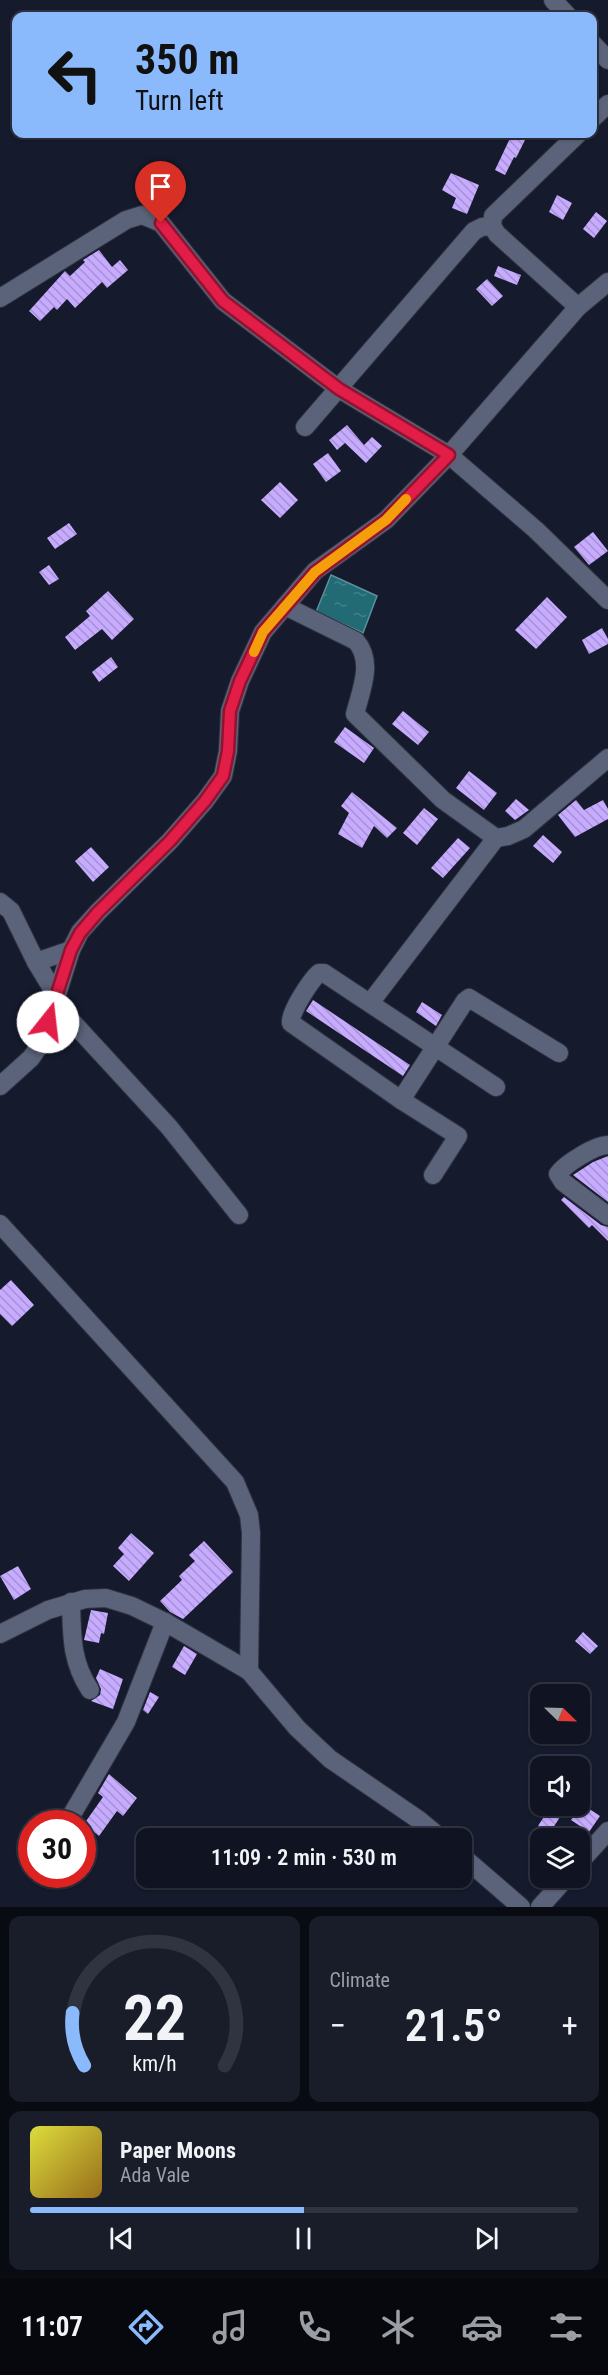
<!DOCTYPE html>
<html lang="en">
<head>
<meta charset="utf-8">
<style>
  :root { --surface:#101422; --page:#191d2a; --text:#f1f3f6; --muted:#9c9ea5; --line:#303340; --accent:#8abafc }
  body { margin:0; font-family:"Roboto Condensed",sans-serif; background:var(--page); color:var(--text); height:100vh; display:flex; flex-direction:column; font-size:22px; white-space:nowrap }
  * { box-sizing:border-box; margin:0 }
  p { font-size:20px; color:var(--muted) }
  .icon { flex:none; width:33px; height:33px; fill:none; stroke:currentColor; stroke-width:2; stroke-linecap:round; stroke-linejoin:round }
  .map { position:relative; height:1907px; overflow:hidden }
  .panel { display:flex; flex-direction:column; gap:9px; padding:9px; background:#090b13; flex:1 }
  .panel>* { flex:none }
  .banner { position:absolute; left:12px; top:12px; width:585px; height:126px; border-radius:12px; box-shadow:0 2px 4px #0004,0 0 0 2px var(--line); background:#8abafc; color:#111; overflow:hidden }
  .needle { width:39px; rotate:113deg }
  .controls { position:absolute; left:530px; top:1684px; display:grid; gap:12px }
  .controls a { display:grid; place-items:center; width:60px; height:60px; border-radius:12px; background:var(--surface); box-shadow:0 2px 4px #0004,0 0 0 2px var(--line); font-size:30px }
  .speed { position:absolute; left:18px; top:1810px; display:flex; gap:12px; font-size:30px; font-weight:700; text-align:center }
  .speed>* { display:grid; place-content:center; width:78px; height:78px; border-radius:50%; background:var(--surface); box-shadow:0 2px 4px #0004,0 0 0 2px var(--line); line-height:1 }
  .speed .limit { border:9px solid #d22; background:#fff; color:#111 }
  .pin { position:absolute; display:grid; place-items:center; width:51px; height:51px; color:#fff; margin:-62px -26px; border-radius:50% 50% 50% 0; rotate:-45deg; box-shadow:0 0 6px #0007 }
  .pin .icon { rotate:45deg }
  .me { position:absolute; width:66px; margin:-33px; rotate:16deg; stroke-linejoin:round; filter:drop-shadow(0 0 4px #0008) }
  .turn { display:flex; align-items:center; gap:21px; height:126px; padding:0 24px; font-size:27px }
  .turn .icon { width:78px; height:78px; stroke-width:2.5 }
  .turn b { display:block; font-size:42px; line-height:51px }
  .big { font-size:45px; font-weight:600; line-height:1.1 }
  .panel .tile { flex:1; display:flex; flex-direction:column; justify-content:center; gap:9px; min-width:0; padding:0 21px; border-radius:12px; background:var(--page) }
  .panel .dial { align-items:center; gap:0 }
  .dial svg { height:156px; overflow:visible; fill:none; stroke:var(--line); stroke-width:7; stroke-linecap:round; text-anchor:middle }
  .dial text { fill:var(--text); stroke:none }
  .song { display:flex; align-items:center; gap:18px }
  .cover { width:72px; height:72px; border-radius:9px; background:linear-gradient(135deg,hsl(60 70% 55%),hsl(40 70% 35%)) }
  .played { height:6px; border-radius:3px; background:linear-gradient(90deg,var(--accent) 50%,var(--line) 50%) }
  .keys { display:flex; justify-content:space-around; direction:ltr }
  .heat { display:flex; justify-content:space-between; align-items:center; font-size:33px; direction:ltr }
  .panel .tiles { flex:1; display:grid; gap:9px; grid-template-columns:1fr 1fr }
  .tile:last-child { grid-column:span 2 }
  .trip { position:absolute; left:136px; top:1828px; width:336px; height:60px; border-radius:12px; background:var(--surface); box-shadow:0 2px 4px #0004,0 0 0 2px var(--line); font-weight:600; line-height:60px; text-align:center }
  .menu { display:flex; height:96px; justify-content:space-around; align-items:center; background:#06080e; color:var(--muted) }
  .menu .icon { width:42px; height:42px }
  .menu .current { color:var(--accent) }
  .menu b { font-size:27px; color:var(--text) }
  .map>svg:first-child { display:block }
  .water { fill:url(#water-ripples); stroke:#5b909a; stroke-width:1.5 }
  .building { fill:url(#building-back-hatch) }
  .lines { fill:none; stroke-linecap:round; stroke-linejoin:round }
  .minor-casing { stroke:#2f3241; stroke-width:20 }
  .minor { stroke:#5b637a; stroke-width:18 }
  .route-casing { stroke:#92132f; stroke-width:15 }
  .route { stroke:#e11d48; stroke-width:10 }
  .slow { stroke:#f59e0b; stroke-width:10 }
</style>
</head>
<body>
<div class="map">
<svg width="608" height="1907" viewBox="0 0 608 1907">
  <defs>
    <pattern id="water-ripples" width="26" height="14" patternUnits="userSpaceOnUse" patternTransform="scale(1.5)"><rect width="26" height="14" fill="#226b75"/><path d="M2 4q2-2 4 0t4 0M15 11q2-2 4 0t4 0" fill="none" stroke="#428089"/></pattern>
    <pattern id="building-back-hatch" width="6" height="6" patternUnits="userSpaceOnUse" patternTransform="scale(1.5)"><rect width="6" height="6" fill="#c7abff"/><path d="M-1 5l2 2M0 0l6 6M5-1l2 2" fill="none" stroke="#a692d2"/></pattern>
  </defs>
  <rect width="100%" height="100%" fill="#151a2d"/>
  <polygon class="water" points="331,575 377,596 363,633 316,612"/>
  <g class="building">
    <polygon points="512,134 528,134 516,158 514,157 505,175 495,170"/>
    <polygon points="451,173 479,185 467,214 452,208 456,198 442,190"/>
    <polygon points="557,195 572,203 563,220 549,212"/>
    <polygon points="596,212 607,221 594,238 583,229"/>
    <polygon points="99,250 112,267 120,260 128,270 107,288 102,282 75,308 67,299 57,310 54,307 40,321 29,311 65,271 70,276 85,262 83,260"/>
    <polygon points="498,266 521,275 517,285 494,276"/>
    <polygon points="487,279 503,296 492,306 476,289"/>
    <polygon points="347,425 364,445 372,437 382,446 366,463 345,443 337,450 329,440"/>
    <polygon points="328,453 341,471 326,482 313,464"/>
    <polygon points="280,482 298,500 280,518 261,500"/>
    <polygon points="69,523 77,534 55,549 47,538"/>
    <polygon points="593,532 608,551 589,565 574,547"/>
    <polygon points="49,565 59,579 49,585 39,572"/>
    <polygon points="108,591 134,619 112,640 102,629 75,650 65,637 90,616 86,611"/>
    <polygon points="547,597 567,617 536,649 515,630"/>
    <polygon points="602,628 608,639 608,644 589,654 582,640"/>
    <polygon points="111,657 118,667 99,682 92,672"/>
    <polygon points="403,711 429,732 418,745 392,724"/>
    <polygon points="345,727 374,748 364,763 334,742"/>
    <polygon points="469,771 497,793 484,810 456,788"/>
    <polygon points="352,792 397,828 387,838 374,826 362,848 338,834 349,813 341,806"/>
    <polygon points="516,799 529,810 515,820 505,811"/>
    <polygon points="576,800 584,810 603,800 608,809 608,819 575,837 558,815"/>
    <polygon points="424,808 438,819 417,845 403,833"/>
    <polygon points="543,835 562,852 553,863 533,846"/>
    <polygon points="458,838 470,848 443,878 431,868"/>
    <polygon points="91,847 109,867 93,882 75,861"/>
    <polygon points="313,1000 410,1065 403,1076 306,1011"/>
    <polygon points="422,1002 442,1015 436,1026 416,1012"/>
    <polygon points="608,1156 608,1202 573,1175 593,1162"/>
    <polygon points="564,1197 601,1225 608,1227 608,1241 592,1225 589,1228 561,1200"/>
    <polygon points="11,1280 34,1305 12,1326 0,1314 0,1290"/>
    <polygon points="131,1533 154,1553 129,1581 113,1566 124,1554 118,1548"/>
    <polygon points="204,1541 233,1572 183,1619 170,1612 160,1601 182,1580 179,1576 195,1561 189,1555"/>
    <polygon points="18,1566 31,1589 14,1600 0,1576"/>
    <polygon points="91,1610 108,1613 104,1634 101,1633 99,1643 84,1640"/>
    <polygon points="583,1632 598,1646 590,1654 575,1641"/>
    <polygon points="184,1646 197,1654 185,1675 172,1667"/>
    <polygon points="100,1669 123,1679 113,1709 91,1701 100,1695 101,1689 96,1678"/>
    <polygon points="150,1692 159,1697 148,1714 143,1710"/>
    <polygon points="109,1774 137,1798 123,1816 117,1811 99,1836 84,1824 103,1797 98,1793"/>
    <polygon points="582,1804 600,1816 589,1832 571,1820"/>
    <polygon points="550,1807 562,1814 549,1834 538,1826"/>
  </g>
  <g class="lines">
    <defs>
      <g id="minor">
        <polyline points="553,0 568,16"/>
        <polyline points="592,43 608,60"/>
        <polyline points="592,119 608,104"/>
        <polyline points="578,134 493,216 492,226 497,234 578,307"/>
        <polyline points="0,298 126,220 142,215 161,223 223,301 339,389 449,455 536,530 608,600"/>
        <polyline points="305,427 474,231 482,227 492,226"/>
        <path d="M285,606l71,35c18,21 5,49 -1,73l88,86 53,38 12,-2 16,-7 84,-71"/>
        <polyline points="0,902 11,911 36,962 56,995"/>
        <polyline points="36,962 71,950"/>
        <polyline points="54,1002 169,1127 239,1215"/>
        <polyline points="370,1003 496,838"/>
        <polyline points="0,1086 31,1058 42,1042 71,950 80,932 98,912 170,841 205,801 223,776 228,751 230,711 240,681 263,632 315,571 386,520 449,455 578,307 608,282"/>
        <polyline points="401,1100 465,1001 469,998 559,1053"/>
        <path d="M608,1145c-13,0 -43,19 -50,29l5,8 45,34"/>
        <path d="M433,1175l25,-39 -57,-36 -110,-77c-2,-10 20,-43 28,-50h5l172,114"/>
        <polyline points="0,1224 235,1482 249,1515 251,1533 249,1671"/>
        <path d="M71,1602c1,34 0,59 19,88"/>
        <polyline points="0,1634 48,1610 85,1599 106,1598 132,1606 165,1622 249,1671 297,1728 330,1759 419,1820 442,1839"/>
        <polyline points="71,1816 126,1722 165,1622"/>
        <polyline points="462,1856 521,1907"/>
        <polyline points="579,1863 608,1831"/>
        <polyline points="540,1907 566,1878"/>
      </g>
    </defs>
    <use href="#minor" class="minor-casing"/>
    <use href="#minor" class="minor"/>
  </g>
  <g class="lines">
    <defs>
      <polyline id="route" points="48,1022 71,950 80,933 98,912 170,841 205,801 223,776 228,751 230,711 240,681 263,632 315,572 386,520 449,455 339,389 223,301 161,223"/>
    </defs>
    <use href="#route" class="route-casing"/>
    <use href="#route" class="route"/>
    <polyline class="slow" points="254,652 263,632 315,572 386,520 406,499"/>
  </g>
</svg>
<div class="controls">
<a><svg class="needle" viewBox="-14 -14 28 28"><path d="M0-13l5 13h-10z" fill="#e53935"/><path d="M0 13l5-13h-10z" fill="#9c9ea5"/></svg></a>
<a><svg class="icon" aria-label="sound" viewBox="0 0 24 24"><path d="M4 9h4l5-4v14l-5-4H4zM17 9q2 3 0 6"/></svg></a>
<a><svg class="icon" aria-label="layers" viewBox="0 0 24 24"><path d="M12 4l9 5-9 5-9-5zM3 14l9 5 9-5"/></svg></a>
</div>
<div class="speed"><div class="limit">30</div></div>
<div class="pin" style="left:161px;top:223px;background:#d93025"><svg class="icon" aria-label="arrive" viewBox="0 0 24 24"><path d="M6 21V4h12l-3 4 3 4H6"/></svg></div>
<svg class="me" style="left:48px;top:1022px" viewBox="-20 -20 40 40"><circle r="19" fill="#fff"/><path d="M0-13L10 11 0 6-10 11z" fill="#e11d48"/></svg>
<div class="trip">11:09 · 2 min · 530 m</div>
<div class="banner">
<div class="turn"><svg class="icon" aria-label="left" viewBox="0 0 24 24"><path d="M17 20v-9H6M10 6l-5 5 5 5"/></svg><div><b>350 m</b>Turn left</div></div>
</div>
</div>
<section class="panel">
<div class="tiles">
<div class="tile dial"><svg viewBox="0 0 100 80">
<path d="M14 69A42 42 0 1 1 86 69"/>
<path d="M14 69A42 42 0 0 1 8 42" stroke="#8abafc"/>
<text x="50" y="56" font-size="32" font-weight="700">22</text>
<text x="50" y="72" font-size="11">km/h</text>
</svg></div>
<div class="tile"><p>Climate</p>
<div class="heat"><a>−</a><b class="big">21.5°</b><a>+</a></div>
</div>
<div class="tile">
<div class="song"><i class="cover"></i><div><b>Paper Moons</b><p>Ada Vale</p></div></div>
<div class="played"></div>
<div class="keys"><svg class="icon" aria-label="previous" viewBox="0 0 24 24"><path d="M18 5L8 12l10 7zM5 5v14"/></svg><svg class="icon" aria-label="pause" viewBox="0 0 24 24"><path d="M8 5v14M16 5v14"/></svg><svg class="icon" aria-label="next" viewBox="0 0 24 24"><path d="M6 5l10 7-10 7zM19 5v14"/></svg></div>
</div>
</div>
</section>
<nav class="menu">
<b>11:07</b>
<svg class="icon current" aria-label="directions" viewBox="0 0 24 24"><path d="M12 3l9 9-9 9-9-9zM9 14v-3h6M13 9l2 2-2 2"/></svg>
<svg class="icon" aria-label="music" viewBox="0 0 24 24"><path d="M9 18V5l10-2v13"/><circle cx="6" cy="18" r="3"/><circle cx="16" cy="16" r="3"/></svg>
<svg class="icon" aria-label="phone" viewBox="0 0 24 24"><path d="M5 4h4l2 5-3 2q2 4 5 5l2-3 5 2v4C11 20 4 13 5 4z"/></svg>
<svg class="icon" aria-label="climate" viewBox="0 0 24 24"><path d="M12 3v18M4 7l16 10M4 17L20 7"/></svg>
<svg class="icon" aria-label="car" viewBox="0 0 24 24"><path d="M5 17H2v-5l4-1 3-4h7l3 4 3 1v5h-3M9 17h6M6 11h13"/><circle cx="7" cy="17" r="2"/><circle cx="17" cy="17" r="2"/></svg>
<svg class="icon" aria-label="filters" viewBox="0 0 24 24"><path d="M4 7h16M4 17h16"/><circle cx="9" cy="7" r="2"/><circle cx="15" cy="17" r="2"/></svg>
</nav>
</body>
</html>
